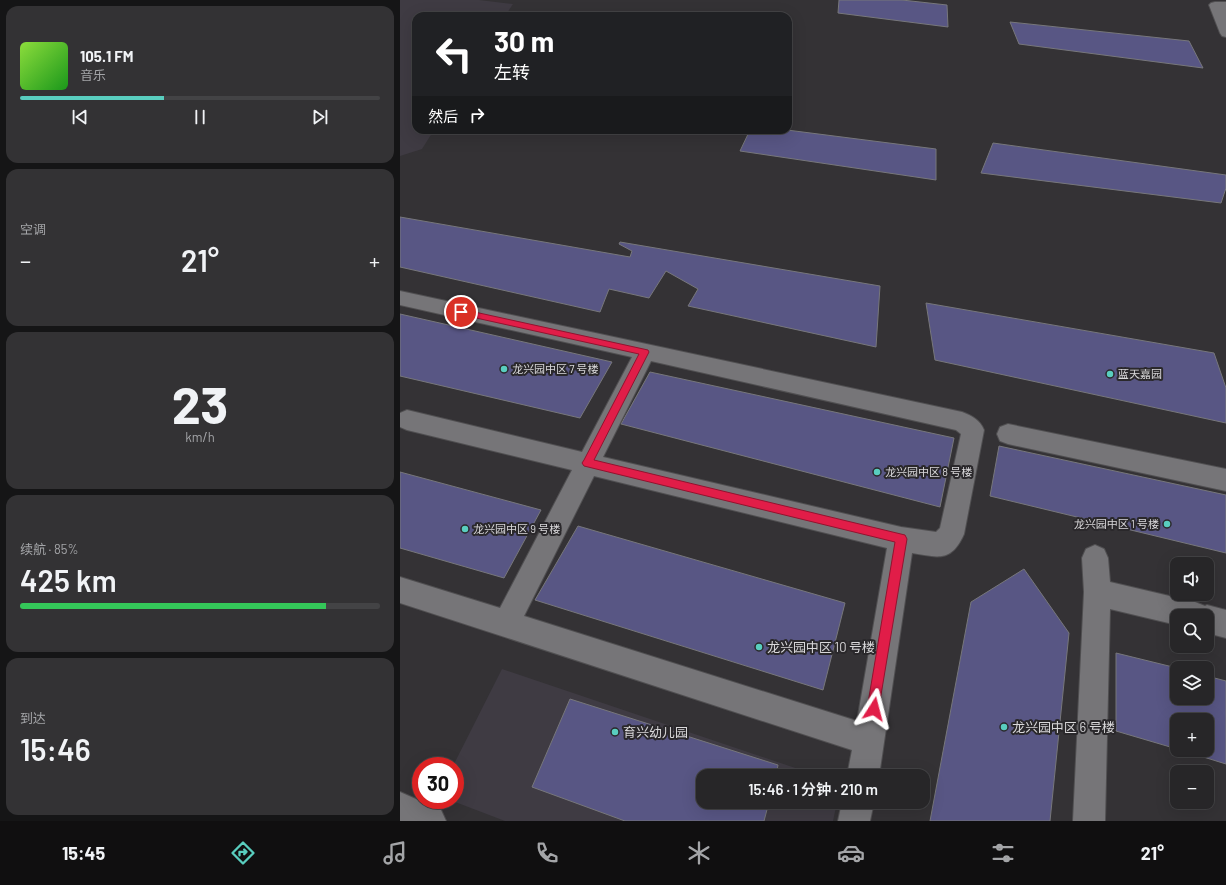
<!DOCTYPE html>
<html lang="zh">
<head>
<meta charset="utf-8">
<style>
  :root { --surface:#272628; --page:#333234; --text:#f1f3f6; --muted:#a4a5a8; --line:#434345; --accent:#59cebf }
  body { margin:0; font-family:Barlow,"Noto Sans SC",sans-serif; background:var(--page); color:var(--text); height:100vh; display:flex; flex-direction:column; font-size:15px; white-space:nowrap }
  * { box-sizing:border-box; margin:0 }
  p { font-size:13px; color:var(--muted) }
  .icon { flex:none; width:22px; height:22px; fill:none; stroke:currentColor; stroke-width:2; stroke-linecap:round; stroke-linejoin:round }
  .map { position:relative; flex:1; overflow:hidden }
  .sheet { display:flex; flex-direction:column; gap:6px; padding:6px; background:#151516; width:400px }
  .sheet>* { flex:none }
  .top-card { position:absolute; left:12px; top:12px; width:380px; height:122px; border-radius:12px; box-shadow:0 4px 16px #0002,0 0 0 1px var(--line); background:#202124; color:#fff; overflow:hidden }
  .fabs { position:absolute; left:770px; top:557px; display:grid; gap:8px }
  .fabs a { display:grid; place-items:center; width:44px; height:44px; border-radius:8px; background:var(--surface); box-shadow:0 4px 16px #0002,0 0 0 1px var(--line); font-size:20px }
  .speed { position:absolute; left:12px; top:757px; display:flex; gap:8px; font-size:20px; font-weight:700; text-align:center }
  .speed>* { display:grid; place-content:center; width:52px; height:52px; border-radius:50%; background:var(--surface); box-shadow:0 4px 16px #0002,0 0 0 1px var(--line); line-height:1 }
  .speed .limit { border:6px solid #d22; background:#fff; color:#111 }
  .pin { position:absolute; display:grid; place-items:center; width:34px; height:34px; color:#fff; margin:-17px; border:2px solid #fff; border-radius:50%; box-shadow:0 1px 4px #0007 }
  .me { position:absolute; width:44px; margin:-22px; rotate:9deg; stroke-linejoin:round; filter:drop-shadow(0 0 3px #0008) }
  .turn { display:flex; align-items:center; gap:14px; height:84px; padding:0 16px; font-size:18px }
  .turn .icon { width:52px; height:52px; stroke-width:2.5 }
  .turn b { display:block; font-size:28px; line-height:34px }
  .then { display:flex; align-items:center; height:38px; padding:0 16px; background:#0003; gap:8px; font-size:15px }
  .big { font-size:30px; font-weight:600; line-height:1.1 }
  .sheet .tile { flex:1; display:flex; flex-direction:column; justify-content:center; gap:6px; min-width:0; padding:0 14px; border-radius:12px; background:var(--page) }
  .sheet .dial { align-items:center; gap:0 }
  .dial b { font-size:52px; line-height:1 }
  .song { display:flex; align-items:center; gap:12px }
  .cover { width:48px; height:48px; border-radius:6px; background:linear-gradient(135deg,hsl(90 70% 55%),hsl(120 70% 35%)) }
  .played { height:4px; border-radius:2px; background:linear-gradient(90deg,var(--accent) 40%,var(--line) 40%) }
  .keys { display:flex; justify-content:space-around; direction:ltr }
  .heat { display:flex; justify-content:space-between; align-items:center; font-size:22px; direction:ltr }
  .charge { height:6px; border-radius:3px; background:linear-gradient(90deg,#34c759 85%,var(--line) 0) }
  .trip { position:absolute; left:296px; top:769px; width:234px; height:40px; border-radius:12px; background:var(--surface); box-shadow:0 4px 16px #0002,0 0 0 1px var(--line); font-weight:600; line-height:40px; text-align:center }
  .menu { display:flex; height:64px; justify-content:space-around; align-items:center; background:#100f10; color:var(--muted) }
  .menu .icon { width:28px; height:28px }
  .menu .on { color:var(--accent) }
  .menu b { font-size:18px; color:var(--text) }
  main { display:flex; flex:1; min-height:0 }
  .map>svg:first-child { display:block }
  .built { fill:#3f3b43 }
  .building { fill:#585684; stroke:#77777b }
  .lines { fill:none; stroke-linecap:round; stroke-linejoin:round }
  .minor-casing { stroke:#504f51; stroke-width:2 }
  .minor { fill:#767578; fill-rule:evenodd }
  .route { fill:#e11d48; stroke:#92132f }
  .poi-dot { fill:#59cebf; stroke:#2a282b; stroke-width:1.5 }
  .labels { text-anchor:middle; stroke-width:4; stroke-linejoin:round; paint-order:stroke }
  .poi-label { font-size:11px; fill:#d9d8da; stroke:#2a282b; text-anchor:start }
  .near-poi-label { font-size:13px; fill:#d9d8da; stroke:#2a282b; text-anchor:start }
</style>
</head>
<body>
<main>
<section class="sheet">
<div class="tile">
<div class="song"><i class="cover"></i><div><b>105.1 FM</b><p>音乐</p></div></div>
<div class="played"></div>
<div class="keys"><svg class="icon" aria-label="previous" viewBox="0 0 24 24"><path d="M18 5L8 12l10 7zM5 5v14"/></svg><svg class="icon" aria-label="pause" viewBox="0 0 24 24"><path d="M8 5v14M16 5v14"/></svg><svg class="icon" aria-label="next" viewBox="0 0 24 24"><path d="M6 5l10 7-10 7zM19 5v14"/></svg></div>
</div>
<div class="tile"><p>空调</p>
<div class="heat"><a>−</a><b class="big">21°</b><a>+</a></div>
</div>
<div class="tile dial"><b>23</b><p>km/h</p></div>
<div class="tile"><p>续航 · 85%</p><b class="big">425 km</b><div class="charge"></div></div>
<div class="tile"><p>到达</p><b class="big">15:46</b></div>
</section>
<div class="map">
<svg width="826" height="821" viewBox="0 0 826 821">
  <rect width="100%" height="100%" fill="#343235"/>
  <g class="built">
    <polygon points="0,0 79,0 113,4 105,16 16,16 16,130 34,130 22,149 0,156"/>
    <polygon points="102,669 419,776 303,776 303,802 437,802 433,821 105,821 50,800 55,800 55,766 53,766"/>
  </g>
  <g class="building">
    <polygon points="439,0 502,0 547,5 548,27 438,13"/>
    <polygon points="610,22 789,41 803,68 619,44"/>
    <polygon points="350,130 387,130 536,149 536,180 340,151"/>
    <polygon points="593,143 826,175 826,188 821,203 581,173"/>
    <polygon points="0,217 230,257 232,251 219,244 220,242 480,286 476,347 288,306 298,289 266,271 249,298 209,289 200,312 0,267"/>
    <polygon points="526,303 814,353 826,388 826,423 535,360"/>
    <polygon points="0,314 212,362 180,418 0,376"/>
    <polygon points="250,372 554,438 540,507 221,424"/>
    <polygon points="599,446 826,495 826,553 590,496"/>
    <polygon points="0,472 141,510 104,578 0,548"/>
    <polygon points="178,526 445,603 423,690 135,600"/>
    <polygon points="624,569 669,633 650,821 530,821 571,602"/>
    <polygon points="716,653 777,668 777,698 807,698 807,676 826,681 826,764 781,750 807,750 807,720 777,720 777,749 716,731"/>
    <polygon points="170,699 378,765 376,776 303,776 303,802 369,802 364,821 225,821 132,787"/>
  </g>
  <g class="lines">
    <defs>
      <g id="minor">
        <polygon points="815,2 826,2 826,10 823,9 826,10 826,37 822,36 820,33 809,5 811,3"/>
        <path d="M0,291l562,121c10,4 18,8 22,18l-20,104c-13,29 -26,23 -52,19l-33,223h-32l5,-26 -452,-147v-26l100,31 72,-138 -165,-40 -7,-3v-14l7,-3 175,42 50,-95 -232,-52zM251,361l305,69 5,4 -21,94 -4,4 -35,-5 -298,-70zM194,476l293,72 -30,173 -333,-105z"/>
        <polygon points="608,424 826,469 826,491 608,444 600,441 597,434 600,427"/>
        <polygon points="695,545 704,549 708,558 710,582 795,602 805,606 807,605 826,610 826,638 807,633 807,616 777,616 777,625 710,609 705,821 673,821 684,592 682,558 686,549"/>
        <polygon points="0,792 41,810 46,821 0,821"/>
        <polygon points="442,802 474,802 470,821 438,821"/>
      </g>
    </defs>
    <use href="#minor" class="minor-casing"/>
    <use href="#minor" class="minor"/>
  </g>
  <polygon class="route" points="61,309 248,350 249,352 194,460 505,535 507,539 478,713 474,715 469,713 467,709 495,542 184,466 182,463 184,460 239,354 58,314 57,312"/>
  <g class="poi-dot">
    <circle cx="104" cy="369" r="4"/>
    <circle cx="710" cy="374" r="4"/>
    <circle cx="477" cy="472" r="4"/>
    <circle cx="767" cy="524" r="4"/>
    <circle cx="65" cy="529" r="4"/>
    <circle cx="359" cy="647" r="4"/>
    <circle cx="604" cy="727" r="4"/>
    <circle cx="215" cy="732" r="4"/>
  </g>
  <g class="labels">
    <g class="poi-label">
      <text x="112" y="373">龙兴园中区 7 号楼</text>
      <text x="718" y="378">蓝天嘉园</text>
      <text x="485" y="476">龙兴园中区 8 号楼</text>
      <text x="759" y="528" text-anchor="end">龙兴园中区 1 号楼</text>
      <text x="73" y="533">龙兴园中区 9 号楼</text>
    </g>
    <g class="near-poi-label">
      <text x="367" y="652">龙兴园中区 10 号楼</text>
      <text x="612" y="732">龙兴园中区 6 号楼</text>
      <text x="223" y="737">育兴幼儿园</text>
    </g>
  </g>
</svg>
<div class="fabs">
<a><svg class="icon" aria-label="sound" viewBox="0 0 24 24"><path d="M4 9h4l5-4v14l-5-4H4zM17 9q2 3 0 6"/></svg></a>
<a><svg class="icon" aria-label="search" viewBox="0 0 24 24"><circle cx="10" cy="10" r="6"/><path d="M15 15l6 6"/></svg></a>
<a><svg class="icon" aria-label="layers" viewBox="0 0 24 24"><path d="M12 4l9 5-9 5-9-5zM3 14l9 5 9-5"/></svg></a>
<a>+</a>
<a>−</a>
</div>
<div class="speed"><div class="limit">30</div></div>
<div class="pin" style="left:61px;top:312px;background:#d93025"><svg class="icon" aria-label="arrive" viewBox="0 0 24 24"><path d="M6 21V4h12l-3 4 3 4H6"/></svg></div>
<svg class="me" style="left:474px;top:709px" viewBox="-20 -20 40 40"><path d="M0-17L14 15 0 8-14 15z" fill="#e11d48" stroke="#fff" stroke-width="4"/></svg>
<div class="trip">15:46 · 1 分钟 · 210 m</div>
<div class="top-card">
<div class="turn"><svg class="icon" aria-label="left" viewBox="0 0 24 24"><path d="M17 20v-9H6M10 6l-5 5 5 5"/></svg><div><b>30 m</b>左转</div></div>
<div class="then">然后<svg class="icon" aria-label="right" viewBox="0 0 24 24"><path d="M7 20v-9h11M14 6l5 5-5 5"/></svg></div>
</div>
</div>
</main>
<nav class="menu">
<b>15:45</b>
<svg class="icon on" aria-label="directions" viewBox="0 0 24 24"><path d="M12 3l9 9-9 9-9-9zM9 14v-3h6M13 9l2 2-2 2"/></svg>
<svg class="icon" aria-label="music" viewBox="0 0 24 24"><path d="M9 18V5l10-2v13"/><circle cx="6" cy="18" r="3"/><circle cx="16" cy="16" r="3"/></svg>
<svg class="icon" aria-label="phone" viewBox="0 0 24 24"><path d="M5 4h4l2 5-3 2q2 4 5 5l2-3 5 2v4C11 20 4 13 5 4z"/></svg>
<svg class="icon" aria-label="climate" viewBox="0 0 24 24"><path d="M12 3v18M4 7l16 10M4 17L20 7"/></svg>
<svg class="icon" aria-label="car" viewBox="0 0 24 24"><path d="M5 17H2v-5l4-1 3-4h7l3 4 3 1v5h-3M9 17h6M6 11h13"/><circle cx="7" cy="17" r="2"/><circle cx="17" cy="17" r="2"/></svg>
<svg class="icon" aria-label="filters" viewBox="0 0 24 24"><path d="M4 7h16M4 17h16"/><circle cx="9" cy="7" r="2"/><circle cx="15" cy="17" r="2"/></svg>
<b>21°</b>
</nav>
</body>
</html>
